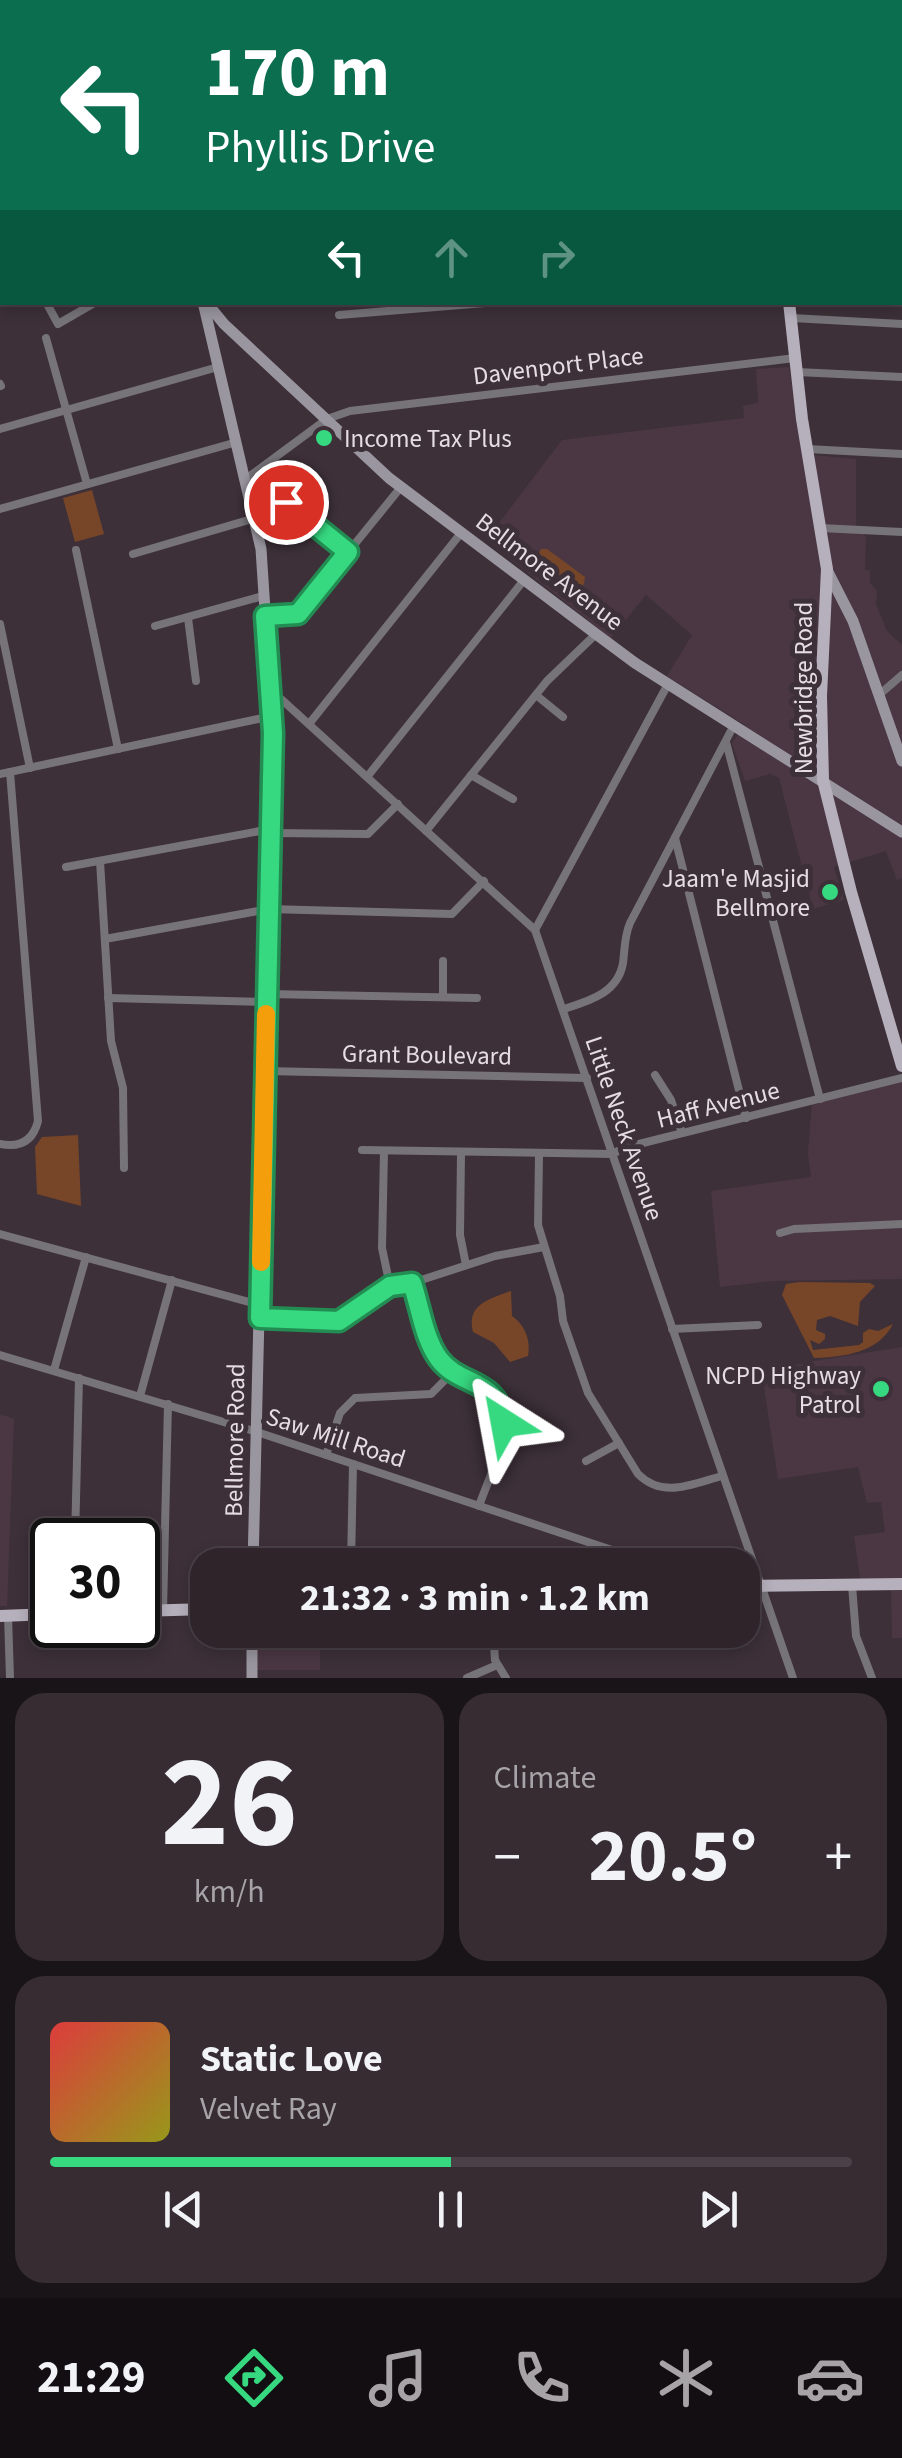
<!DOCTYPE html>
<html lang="en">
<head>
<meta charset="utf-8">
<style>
  :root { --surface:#2e242a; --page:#362c32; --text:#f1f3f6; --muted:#a7a4a8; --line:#494147; --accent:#36d880 }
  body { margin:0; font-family:"Source Sans 3",sans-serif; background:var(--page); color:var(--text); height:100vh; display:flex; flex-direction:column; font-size:38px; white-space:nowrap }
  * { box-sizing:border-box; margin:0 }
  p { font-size:32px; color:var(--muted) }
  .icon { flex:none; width:55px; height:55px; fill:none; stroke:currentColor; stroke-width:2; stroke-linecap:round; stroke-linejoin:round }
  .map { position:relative; height:1678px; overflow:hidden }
  .sheet { display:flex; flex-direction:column; gap:15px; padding:15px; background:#191417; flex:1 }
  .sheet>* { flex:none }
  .guide { position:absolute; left:0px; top:0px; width:902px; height:305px; box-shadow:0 5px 15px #0003,0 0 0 2px var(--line); background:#0b6e4f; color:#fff; overflow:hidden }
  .speed { position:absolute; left:30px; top:1518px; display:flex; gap:20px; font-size:50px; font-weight:700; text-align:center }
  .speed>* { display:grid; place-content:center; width:130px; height:130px; border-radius:50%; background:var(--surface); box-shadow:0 5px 15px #0003,0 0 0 2px var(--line); line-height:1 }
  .speed .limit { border:5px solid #111; border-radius:15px; background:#fff; color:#111 }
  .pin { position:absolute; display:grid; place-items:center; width:85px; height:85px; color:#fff; margin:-42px; border:5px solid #fff; border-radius:50%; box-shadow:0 2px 10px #0007 }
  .me { position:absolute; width:110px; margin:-55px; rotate:326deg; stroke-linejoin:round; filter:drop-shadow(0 0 8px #0008) }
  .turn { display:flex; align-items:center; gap:35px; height:210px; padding:0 40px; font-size:45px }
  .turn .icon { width:130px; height:130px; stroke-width:2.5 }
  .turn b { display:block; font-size:70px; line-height:85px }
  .lanes { display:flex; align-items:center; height:95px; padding:0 40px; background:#0003; justify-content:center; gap:50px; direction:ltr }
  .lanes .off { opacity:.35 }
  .big { font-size:75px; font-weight:700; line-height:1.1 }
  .sheet .card { flex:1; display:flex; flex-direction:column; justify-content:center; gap:15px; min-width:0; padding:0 35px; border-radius:30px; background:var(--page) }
  .sheet .dial { align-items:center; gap:0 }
  .dial b { font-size:130px; line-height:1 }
  .song { display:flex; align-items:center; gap:30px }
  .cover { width:120px; height:120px; border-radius:15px; background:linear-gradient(135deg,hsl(0 70% 55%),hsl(60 70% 35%)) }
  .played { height:10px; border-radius:5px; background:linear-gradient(90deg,var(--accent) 50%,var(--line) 50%) }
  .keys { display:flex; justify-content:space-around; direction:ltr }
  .heat { display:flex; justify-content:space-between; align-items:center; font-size:55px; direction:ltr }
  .sheet .tiles { flex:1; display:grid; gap:15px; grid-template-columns:1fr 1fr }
  .card:last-child { grid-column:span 2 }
  .trip { position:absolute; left:190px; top:1548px; width:570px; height:100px; border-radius:30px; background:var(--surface); box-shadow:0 5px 15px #0003,0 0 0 2px var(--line); font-weight:700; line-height:100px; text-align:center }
  .tab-bar { display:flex; height:160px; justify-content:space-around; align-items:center; background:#120e11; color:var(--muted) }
  .tab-bar .icon { width:70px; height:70px }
  .tab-bar .current { color:var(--accent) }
  .tab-bar b { font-size:45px; color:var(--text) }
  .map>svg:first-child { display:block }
  .built { fill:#4a3743 }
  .green { fill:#774528 }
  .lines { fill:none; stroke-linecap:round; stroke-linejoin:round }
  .street { stroke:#767379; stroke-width:8 }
  .secondary { stroke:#9a96a0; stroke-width:11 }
  .primary { stroke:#b6b0bd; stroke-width:12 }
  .route-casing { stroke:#238c53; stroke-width:25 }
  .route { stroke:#36d880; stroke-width:18 }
  .slow { stroke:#f59e0b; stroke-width:18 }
  .poi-dot { fill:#36d880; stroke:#3d3038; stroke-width:4 }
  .labels { text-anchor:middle; stroke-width:10; stroke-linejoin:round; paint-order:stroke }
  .street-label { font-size:25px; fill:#e6dde2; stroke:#3d3038 }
  .poi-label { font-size:25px; fill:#e6dde2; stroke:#3d3038; text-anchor:end }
</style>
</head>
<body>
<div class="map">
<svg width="902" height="1678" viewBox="0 0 902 1678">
  <rect width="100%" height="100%" fill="#3d3038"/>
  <g class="built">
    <polygon points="789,367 802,454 856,459 856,525 866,537 865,570 870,570 870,583 877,591 876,604 887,631 902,645 902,878 897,880 886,851 834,867 844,900 813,909 779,778 770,774 745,781 732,743 745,725 667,676 692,635 646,595 611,638 486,540 562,440 744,418 743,406 758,403 756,369"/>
    <polygon points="902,1079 902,1279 773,1281 720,1287 711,1191 811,1177 808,1153 812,1103"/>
    <polygon points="902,1347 902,1638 892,1638 891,1586 861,1585 854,1536 885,1532 881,1502 867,1503 858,1467 778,1479 762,1374 808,1362"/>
    <polygon points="0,1414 14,1419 7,1606 0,1606"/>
    <polygon points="251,1630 320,1630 320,1670 250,1670"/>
  </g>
  <g class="green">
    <polygon points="92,490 104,534 75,542 63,498"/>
    <polygon points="541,549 547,549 585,577 584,584 573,597 531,566"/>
    <polygon points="78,1135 81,1206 37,1194 35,1147 42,1137"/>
    <path d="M799,1282l71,1 5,3 -15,16 -2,24 -28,-10 -13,4 -1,10 9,4v5l-6,5 -9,-4 3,10 46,-5 4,-3v-9l6,-4 9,2 15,-7c-15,29 -49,33 -79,34l-32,-63 4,-11z"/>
    <path d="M511,1291l1,25c13,9 19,24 16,40l-18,6 -16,-19 -21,-11c-7,-27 16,-33 38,-41z"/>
  </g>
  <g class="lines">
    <g class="street">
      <polyline points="199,0 199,2"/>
      <polyline points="288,0 288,2"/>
      <polyline points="366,0 366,2"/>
      <polyline points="444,0 445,2"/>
      <polyline points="522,0 522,2"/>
      <polyline points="599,0 599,2"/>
      <polyline points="677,0 677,2"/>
      <polyline points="900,23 902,22"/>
      <polyline points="0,89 2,88"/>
      <polyline points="900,105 902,104"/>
      <polyline points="0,179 2,178"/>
      <polyline points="0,222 2,226"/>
      <polyline points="900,246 902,246"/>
      <polyline points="0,268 2,267"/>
      <polyline points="46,302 58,324 96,302"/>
      <polyline points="339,315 497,302"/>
      <polyline points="792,318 902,324"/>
      <polyline points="46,338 87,484"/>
      <polyline points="797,372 902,377"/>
      <polyline points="0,384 1,386"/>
      <polyline points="0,429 218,367"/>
      <polyline points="807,449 902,454"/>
      <polyline points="246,479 327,419 350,411 795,358"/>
      <polyline points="286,502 349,552"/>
      <polyline points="0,509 237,442"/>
      <polyline points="820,528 902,532"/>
      <polyline points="76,550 118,749"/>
      <polyline points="133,554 255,518"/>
      <polyline points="265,616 298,614 401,487"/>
      <polyline points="188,618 196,681"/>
      <polyline points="0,624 30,768"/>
      <polyline points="155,626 263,596"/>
      <polyline points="270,689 535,930 793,1678"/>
      <polyline points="880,694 902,675"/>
      <polyline points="536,695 563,717"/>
      <polyline points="309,724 461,533"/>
      <polyline points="726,742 820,1099"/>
      <polyline points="0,774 272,716"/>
      <polyline points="471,775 513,799"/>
      <polyline points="367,777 524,580"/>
      <polyline points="426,831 547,681 596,634"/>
      <polyline points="271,833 368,834 398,804"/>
      <polyline points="675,838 746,1118"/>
      <polyline points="100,861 111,1041 123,1088 124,1168"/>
      <polyline points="66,867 271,829"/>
      <polyline points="535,930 668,684"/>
      <polyline points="105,939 269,909 452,914 484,881"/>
      <polyline points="267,994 477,998"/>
      <polyline points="443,997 443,961"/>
      <polyline points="108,998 267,1002"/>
      <path d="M564,1009c25,-8 54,-16 59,-46 2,-14 1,-26 7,-40l104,-198"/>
      <polyline points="265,1071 587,1078"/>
      <polyline points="655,1075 671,1100 682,1133"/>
      <path d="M0,1144c20,4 33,-3 38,-23l-28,-349"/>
      <polyline points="362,1150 613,1154 623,1148 902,1078"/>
      <polyline points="384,1151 382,1248 390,1286"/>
      <polyline points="461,1153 460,1235 466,1265"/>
      <path d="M539,1155l-1,70 22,71 3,25 25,72 50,81c25,25 54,10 84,2"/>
      <polyline points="780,1233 794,1229 902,1224"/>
      <polyline points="0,1234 260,1305"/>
      <path d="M412,1283c8,25 12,60 30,79 13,15 32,16 46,28 34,28 2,83 -9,116"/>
      <polyline points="259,1318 339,1321 390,1286 412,1283 495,1256 544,1247"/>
      <polyline points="672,1329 758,1325"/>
      <polyline points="0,1355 257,1432 657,1565"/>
      <polyline points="54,1370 86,1257"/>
      <polyline points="140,1396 172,1280"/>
      <polyline points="326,1455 340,1413 355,1398 431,1394 453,1372"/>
      <polyline points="586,1461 619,1443"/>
      <polyline points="75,1540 79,1378"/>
      <polyline points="351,1565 353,1464"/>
      <polyline points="852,1585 856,1636 872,1678"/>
      <polyline points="163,1610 168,1404"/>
      <polyline points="8,1616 10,1678"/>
      <polyline points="493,1630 495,1660 506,1678"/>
      <polyline points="467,1678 497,1665"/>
    </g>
    <g class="secondary">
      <polyline points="4,0 5,2"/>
      <polyline points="203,302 261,549 273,733 253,1565"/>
      <polyline points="206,302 224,324 389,478 596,634 635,663 902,832"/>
      <polyline points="827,570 853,621 902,761"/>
      <polyline points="252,1678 252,1630"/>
    </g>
    <g class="primary">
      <polyline points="766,0 766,2"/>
      <polyline points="789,302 802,419 827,569 821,696 823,780 851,892 902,1066"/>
      <polyline points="742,1586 902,1584"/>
      <polyline points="138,1611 208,1609"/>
      <polyline points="0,1616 52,1614"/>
    </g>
  </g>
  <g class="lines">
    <defs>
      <path id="route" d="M286,502l62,50 -50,62 -33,2 8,117 -13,585 79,3 51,-35 22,-3c8,23 12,56 27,76 22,29 59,18 65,64"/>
    </defs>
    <use href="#route" class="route-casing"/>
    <use href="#route" class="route"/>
    <polyline class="slow" points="261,1262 266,1014"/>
  </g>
  <g class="poi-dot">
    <circle cx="324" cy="438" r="10"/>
    <circle cx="830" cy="892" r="10"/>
    <circle cx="881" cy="1389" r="10"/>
  </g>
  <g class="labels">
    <g class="street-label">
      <text transform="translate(558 365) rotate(-7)" y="9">Davenport Place</text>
      <text transform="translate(550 571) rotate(37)" y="9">Bellmore Avenue</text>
      <text transform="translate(803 688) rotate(-90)" y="9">Newbridge Road</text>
      <text transform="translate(427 1054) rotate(1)" y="9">Grant Boulevard</text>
      <text transform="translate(718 1104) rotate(-14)" y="9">Haff Avenue</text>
      <text transform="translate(625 1128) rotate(71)" y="9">Little Neck Avenue</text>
      <text transform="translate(336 1437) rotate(18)" y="9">Saw Mill Road</text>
      <text transform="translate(234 1440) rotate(-89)" y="9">Bellmore Road</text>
    </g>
    <g class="poi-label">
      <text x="344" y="447" text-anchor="start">Income Tax Plus</text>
      <text x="810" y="887">Jaam'e Masjid<tspan x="810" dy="29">Bellmore</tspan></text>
      <text x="861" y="1384">NCPD Highway<tspan x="861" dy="29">Patrol</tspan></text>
    </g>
  </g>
</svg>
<div class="speed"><div class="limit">30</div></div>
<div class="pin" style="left:286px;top:502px;background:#d93025"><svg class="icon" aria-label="arrive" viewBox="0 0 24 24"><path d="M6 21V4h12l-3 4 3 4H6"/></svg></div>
<svg class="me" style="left:504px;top:1423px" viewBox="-20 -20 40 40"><path d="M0-17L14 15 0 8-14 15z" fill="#36d880" stroke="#fff" stroke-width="4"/></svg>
<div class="trip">21:32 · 3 min · 1.2 km</div>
<div class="guide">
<div class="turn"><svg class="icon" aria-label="left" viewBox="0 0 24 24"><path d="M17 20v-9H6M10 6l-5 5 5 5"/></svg><div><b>170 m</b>Phyllis Drive</div></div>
<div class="lanes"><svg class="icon" aria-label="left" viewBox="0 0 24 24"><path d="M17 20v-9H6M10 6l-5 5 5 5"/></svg><svg class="icon off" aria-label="ahead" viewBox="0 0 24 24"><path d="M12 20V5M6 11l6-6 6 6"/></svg><svg class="icon off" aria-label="right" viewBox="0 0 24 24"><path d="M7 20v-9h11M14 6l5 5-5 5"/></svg></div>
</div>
</div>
<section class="sheet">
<div class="tiles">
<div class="card dial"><b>26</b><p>km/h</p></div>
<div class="card"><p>Climate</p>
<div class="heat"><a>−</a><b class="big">20.5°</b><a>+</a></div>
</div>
<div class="card">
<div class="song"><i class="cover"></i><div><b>Static Love</b><p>Velvet Ray</p></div></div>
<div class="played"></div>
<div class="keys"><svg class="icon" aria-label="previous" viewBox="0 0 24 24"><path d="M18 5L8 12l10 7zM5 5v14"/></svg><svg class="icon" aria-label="pause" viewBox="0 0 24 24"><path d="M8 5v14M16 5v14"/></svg><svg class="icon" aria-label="next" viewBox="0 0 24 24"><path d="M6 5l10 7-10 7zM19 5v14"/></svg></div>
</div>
</div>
</section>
<nav class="tab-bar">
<b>21:29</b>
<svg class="icon current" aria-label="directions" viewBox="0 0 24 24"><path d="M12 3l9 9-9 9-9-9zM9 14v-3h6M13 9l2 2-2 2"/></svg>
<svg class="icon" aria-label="music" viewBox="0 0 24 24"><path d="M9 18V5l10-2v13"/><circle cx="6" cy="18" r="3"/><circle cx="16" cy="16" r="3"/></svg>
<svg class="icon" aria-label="phone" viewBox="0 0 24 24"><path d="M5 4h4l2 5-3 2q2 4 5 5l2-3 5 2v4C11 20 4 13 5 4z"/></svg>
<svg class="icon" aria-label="climate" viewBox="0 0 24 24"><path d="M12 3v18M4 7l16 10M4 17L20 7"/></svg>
<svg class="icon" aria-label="car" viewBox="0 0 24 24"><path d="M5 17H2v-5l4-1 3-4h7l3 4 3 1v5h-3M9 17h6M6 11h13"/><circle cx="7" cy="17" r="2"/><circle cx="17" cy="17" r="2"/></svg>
</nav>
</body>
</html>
